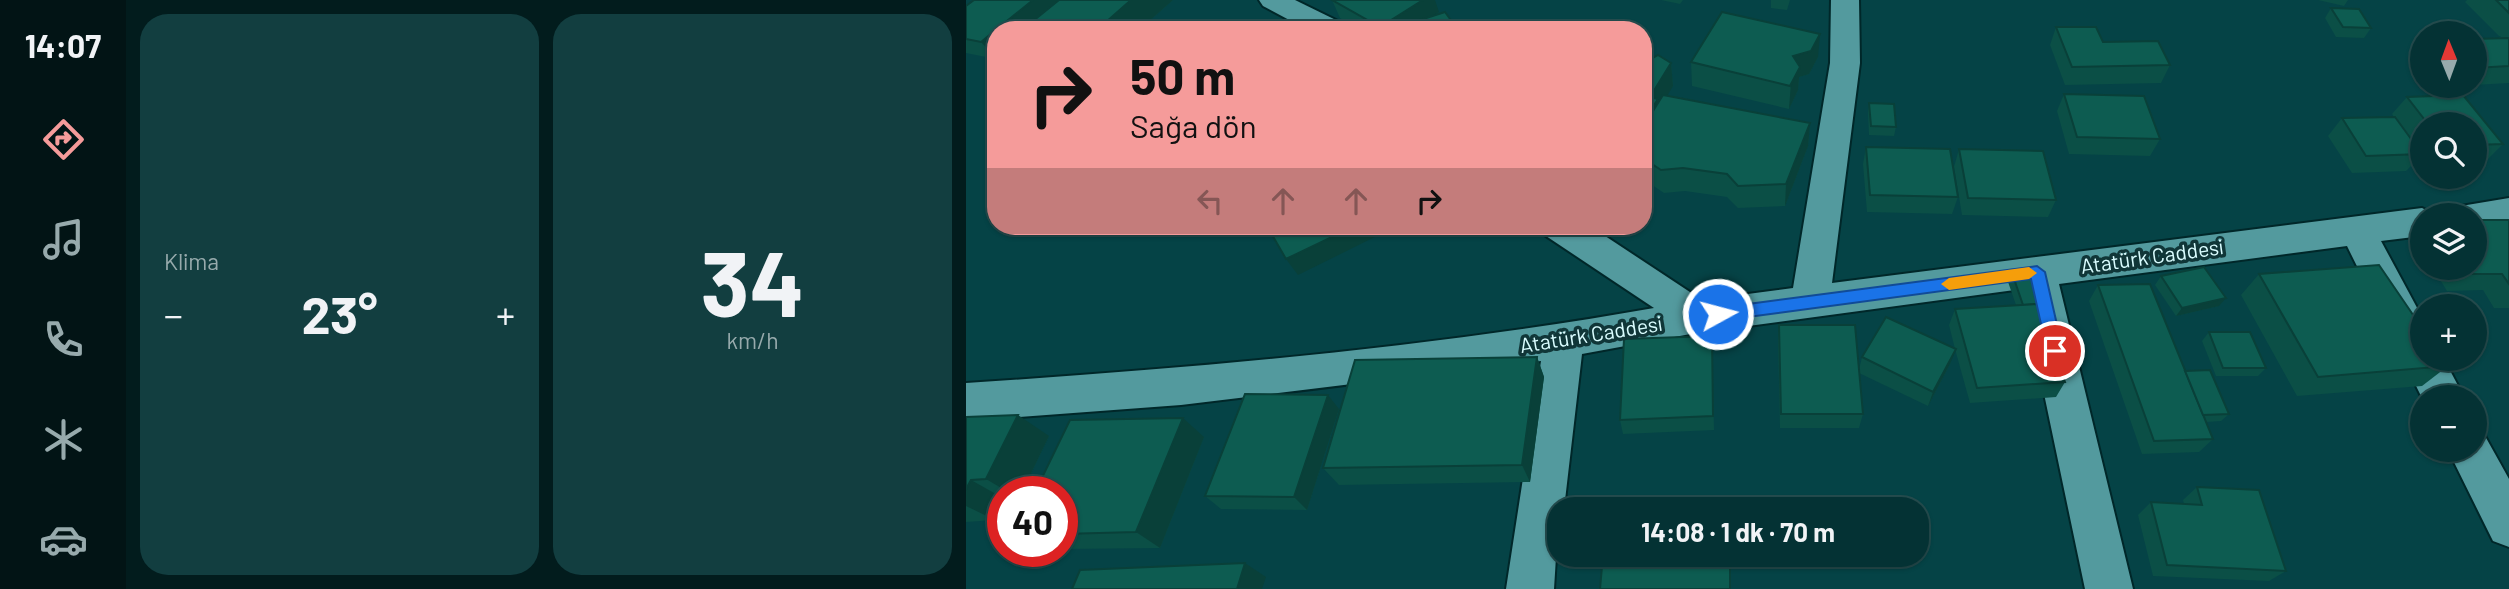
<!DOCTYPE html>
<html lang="tr">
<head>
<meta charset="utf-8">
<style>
  :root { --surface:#043234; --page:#123e40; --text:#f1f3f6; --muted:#97aaac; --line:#254d4f; --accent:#f59b9a }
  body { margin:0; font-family:Barlow,sans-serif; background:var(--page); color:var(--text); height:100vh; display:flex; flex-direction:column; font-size:26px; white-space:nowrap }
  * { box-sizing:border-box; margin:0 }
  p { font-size:23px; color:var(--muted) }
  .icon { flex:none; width:38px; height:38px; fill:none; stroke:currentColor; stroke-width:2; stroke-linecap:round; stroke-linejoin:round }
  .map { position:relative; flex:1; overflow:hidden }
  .drawer { display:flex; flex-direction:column; gap:14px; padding:14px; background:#021c1d; width:840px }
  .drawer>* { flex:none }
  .guide { position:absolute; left:21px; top:21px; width:665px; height:214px; border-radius:28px; box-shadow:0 2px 5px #0004,0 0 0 2px var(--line); background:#f59b9a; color:#111; overflow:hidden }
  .needle { width:46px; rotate:359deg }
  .tools { position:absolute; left:1444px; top:21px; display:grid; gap:14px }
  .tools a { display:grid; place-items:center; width:77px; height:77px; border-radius:50%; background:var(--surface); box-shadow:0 2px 5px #0004,0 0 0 2px var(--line); font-size:35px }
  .speed { position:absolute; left:21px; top:476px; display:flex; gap:14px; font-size:35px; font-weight:700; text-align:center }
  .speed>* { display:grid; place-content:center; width:91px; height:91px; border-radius:50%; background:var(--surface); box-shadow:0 2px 5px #0004,0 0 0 2px var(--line); line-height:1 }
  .speed .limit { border:10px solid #d22; background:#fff; color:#111 }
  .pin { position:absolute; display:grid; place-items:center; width:60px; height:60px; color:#fff; margin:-30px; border:4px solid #fff; border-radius:50%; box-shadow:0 2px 7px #0007 }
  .me { position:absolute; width:77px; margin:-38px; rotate:83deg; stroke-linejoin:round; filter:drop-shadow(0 0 5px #0008) }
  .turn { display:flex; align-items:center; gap:24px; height:147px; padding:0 28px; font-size:32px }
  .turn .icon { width:91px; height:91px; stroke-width:2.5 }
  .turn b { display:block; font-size:49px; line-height:60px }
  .lanes { display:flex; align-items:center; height:66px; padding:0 28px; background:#0003; justify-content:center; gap:35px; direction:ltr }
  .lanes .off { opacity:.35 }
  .big { font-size:52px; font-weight:700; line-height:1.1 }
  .drawer .widget { flex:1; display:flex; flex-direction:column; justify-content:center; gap:10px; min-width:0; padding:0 24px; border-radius:28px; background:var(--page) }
  .drawer .dial { align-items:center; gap:0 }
  .dial b { font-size:91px; line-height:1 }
  .heat { display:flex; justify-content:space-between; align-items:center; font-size:38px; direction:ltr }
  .drawer .tiles { flex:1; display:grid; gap:14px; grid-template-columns:repeat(2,1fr) }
  .trip { position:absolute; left:581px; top:497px; width:382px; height:70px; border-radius:28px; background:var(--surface); box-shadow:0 2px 5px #0004,0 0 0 2px var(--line); font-weight:700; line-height:70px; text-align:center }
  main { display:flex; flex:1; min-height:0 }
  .tab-bar { display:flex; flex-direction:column; width:126px; justify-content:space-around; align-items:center; background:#021415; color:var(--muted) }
  .tab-bar .icon { width:49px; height:49px }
  .tab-bar .on { color:var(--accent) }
  .tab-bar b { font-size:32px; color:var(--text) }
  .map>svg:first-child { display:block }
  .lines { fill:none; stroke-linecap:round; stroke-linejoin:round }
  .minor-casing { stroke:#002729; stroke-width:4 }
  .minor { fill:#539a9e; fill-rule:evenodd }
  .wall { fill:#0b4f46 }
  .shaded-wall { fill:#094039 }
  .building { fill:#0d5c51; stroke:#094039; stroke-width:2 }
  .route { fill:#1a73e8; stroke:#114b97; stroke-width:2 }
  .slow { fill:#f59e0b }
  .labels { text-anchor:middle; stroke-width:7; stroke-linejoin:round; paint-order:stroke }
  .street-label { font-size:21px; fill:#dafdff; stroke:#103638 }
</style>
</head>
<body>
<main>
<nav class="tab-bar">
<b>14:07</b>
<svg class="icon on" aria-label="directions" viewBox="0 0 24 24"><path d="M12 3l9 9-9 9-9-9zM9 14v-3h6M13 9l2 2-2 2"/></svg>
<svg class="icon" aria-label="music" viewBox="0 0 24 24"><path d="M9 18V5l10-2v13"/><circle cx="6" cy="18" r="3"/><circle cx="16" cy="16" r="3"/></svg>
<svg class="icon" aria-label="phone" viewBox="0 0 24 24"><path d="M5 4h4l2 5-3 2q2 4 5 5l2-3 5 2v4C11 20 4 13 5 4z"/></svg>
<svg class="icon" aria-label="climate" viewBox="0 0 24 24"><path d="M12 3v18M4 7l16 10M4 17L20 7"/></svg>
<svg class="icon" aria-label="car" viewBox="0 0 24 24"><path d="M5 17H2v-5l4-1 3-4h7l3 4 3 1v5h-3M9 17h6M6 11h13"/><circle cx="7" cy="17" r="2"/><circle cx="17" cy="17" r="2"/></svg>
</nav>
<section class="drawer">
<div class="tiles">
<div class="widget"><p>Klima</p>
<div class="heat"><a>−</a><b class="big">23°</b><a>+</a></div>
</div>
<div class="widget dial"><b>34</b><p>km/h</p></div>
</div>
</section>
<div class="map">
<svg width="1543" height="589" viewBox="0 0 1543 589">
  <rect width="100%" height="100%" fill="#054346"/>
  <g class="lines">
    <defs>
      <g id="minor">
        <polygon points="293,0 329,0 376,23 380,30 342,30 297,6"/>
        <path d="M865,0h28l1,63 -28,220 590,-75 14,7h-14v21l-41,5 41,76v42h22l20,38 -42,1 -75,-152 -288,38 74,305h-48l-63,-300 -326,44 -114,21 -18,155h-5l-5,80h-48l35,-228 -360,44 -215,16v-38c230,-15 461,-35 688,-75l-108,-72 -5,-10h49l112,74 91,-12 37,-225z"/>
        <polygon points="1543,198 1543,224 1508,229 1508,215 1490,215 1495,206"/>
        <polygon points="1508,432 1519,436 1543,479 1543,547 1527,541 1482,450 1508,450"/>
      </g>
    </defs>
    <use href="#minor" class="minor-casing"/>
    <use href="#minor" class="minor"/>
  </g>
  <g class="wall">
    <polygon points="207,0 173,30 30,30 30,59 0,53 0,6"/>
    <polygon points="366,0 473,12 466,16 492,30 395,30 374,18"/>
    <polygon points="695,0 717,0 714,4"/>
    <polygon points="805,0 824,0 821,10 805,8"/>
    <polygon points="1352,0 1382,0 1378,6"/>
    <polygon points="1501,0 1543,0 1543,83 1508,85 1508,39 1533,38 1535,36 1533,36 1499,2"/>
    <polygon points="1365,8 1405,28 1398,38 1370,37 1359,18"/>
    <polygon points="1090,27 1137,42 1204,65 1195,83 1099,85 1084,45"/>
    <polygon points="1456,52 1456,66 1450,59"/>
    <polygon points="852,57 843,74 833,77 832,90 823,109 726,86 725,62"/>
    <polygon points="677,58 705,63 707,86 701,95 844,123 842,146 819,206 772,208 761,197 719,191 698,193 677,179"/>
    <polygon points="1098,94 1194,139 1184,156 1103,154 1091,111"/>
    <polygon points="1497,95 1537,144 1520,161 1508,161 1508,124 1456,124 1456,155 1440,171 1386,173 1362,136 1376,118 1428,117 1426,114 1441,97"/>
    <polygon points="903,103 930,127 928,136 903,135 902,112"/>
    <polygon points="900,147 992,197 986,214 901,212 897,164"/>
    <polygon points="993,149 1090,200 1082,217 996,215 988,167"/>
    <polygon points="1543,220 1543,308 1528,308 1517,290 1481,291 1467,268 1508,268"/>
    <polygon points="1456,229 1456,250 1448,237"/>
    <polygon points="1045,270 1080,309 1076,317 1099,382 1090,397 1004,403 989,349 984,364 962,406 893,373 897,414 893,428 814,428 812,341 813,325 893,370 896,357 989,349 983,325 989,309 1050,305 1041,279"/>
    <polygon points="1293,274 1482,366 1456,386 1331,396 1275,295"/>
    <polygon points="1195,276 1253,306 1210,316 1189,285"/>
    <polygon points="1132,285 1263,414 1255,421 1240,422 1247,439 1233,452 1176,454 1123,301"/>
    <polygon points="1243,332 1300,368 1292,376 1250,376 1236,341"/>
    <polygon points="746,336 748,430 657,434 654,420"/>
    <polygon points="571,357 578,377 564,482 373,485 357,468"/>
    <polygon points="373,409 341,510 255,509 239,496"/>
    <polygon points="0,417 83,436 56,492 37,492 37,504 29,520 0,522"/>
    <polygon points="238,437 194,548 96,549 96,492"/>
    <polygon points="1231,487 1320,571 1303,581 1187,576 1172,515 1185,502 1218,504 1217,500"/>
  </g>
  <g class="shaded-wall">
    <polygon points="67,0 103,0 67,30 30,30"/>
    <polygon points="165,0 207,0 173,30 131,30"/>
    <polygon points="457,0 469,0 473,12 445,30 415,30 414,27"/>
    <polygon points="30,30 30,58 15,42"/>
    <polygon points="854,34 852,57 843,74 833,77 832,90 823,109 827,56"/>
    <polygon points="705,63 707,86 693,110 677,150 677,122 684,97"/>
    <polygon points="844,123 842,146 819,206 820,184"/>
    <polygon points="389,226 426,226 427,228 332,275 320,259"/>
    <polygon points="1260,298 1253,306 1210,316 1216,308"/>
    <polygon points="990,349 984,364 962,406 967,392"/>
    <polygon points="571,357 578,377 564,482 556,465"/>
    <polygon points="362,395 373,409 341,510 328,497"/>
    <polygon points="52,415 83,436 56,492 42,492 20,479"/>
    <polygon points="217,418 238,437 194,548 170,532"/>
    <polygon points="5,480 37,498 37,504 29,520 0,506 0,489"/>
    <polygon points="279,563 300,577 296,589 271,589"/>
  </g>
  <g class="building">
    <polygon points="8,0 67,0 15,42 0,39 0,6"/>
    <polygon points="93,0 165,0 131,30 56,30"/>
    <polygon points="366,0 457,0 414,27"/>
    <polygon points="1530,0 1543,0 1543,13"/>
    <polygon points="1365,8 1393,9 1405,28 1377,27"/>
    <polygon points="479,12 492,30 426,29"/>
    <polygon points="756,12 854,34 845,51 827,56 834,67 824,86 725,62"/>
    <polygon points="552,22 586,30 546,30"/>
    <polygon points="1090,27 1130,27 1137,42 1192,41 1204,65 1106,67"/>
    <polygon points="1543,38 1543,66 1508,68 1508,39"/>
    <polygon points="692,55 705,63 684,97 692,99 677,122 677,58 685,59"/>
    <polygon points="1098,94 1178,96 1194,139 1111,137"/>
    <polygon points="697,95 844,123 820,184 772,186 761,174 717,168 695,170 677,158 677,127"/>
    <polygon points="1497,95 1537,144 1508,145 1508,124 1462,124 1441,97"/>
    <polygon points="903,103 928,104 930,127 905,126"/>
    <polygon points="1429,117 1456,154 1400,156 1376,118"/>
    <polygon points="900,147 984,149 992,197 904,195"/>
    <polygon points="993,149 1077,151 1090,200 1002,198"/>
    <polygon points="1508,220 1543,220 1543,284 1536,274 1500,274 1496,268 1508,268"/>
    <polygon points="301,226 389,226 320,259"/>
    <polygon points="1413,265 1456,328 1456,359 1477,359 1482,366 1352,377 1293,274"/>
    <polygon points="1238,267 1260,298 1216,308 1195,276"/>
    <polygon points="1065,269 1080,309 1073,309 1071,304 1057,305 1045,270"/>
    <polygon points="1184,284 1247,439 1188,441 1132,285"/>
    <polygon points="1071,304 1099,382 1011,388 989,309"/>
    <polygon points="920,317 990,349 967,392 896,357"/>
    <polygon points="813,325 889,325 897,414 815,414"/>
    <polygon points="1243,332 1284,332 1300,368 1257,368"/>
    <polygon points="746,336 747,416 654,420 658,339"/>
    <polygon points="571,357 556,465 357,468 389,360"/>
    <polygon points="1244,370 1263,414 1237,415 1219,371"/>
    <polygon points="279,394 362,395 328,497 239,496"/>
    <polygon points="52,415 20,479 5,480 0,489 0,417"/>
    <polygon points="217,418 170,532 96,534 96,492 69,492 104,420"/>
    <polygon points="1231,487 1293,490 1320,571 1201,565 1185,502 1236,505"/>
    <polygon points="637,555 764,555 764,589 634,589"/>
    <polygon points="279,563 271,589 106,589 114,570"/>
  </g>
  <polygon class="route" points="1071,266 1079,272 1097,351 1089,358 1081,351 1065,279 752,321 744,314 752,308"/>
  <polygon class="slow" points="1063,267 1071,273 1063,279 983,290 975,284 983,278"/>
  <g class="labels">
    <g class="street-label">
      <text transform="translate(1186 257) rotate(-8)" y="7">Atatürk Caddesi</text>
      <text transform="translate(625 335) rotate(-9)" y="7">Atatürk Caddesi</text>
    </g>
  </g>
</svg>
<div class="tools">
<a><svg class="needle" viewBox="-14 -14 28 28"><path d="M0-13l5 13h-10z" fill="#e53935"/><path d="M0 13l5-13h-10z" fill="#97aaac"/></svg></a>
<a><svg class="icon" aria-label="search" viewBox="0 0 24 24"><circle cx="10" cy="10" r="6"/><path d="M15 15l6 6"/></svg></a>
<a><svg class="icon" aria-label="layers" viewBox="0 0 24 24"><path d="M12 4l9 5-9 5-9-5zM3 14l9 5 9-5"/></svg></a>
<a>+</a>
<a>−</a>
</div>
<div class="speed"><div class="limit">40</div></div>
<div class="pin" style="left:1089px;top:351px;background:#d93025"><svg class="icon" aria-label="arrive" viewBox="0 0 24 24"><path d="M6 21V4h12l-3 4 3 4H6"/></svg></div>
<svg class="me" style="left:752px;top:314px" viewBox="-20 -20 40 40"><circle r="17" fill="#1a73e8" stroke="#fff" stroke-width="3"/><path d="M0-11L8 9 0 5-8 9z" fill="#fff"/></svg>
<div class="trip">14:08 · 1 dk · 70 m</div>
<div class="guide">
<div class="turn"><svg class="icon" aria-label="right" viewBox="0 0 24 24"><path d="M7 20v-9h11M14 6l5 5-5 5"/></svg><div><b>50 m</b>Sağa dön</div></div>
<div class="lanes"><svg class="icon off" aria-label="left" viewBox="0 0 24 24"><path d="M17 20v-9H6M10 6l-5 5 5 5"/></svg><svg class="icon off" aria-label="ahead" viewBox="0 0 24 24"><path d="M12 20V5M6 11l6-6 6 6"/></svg><svg class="icon off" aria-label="ahead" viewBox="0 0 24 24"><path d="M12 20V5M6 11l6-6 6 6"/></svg><svg class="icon" aria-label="right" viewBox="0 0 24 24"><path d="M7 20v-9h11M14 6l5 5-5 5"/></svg></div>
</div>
</div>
</main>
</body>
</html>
